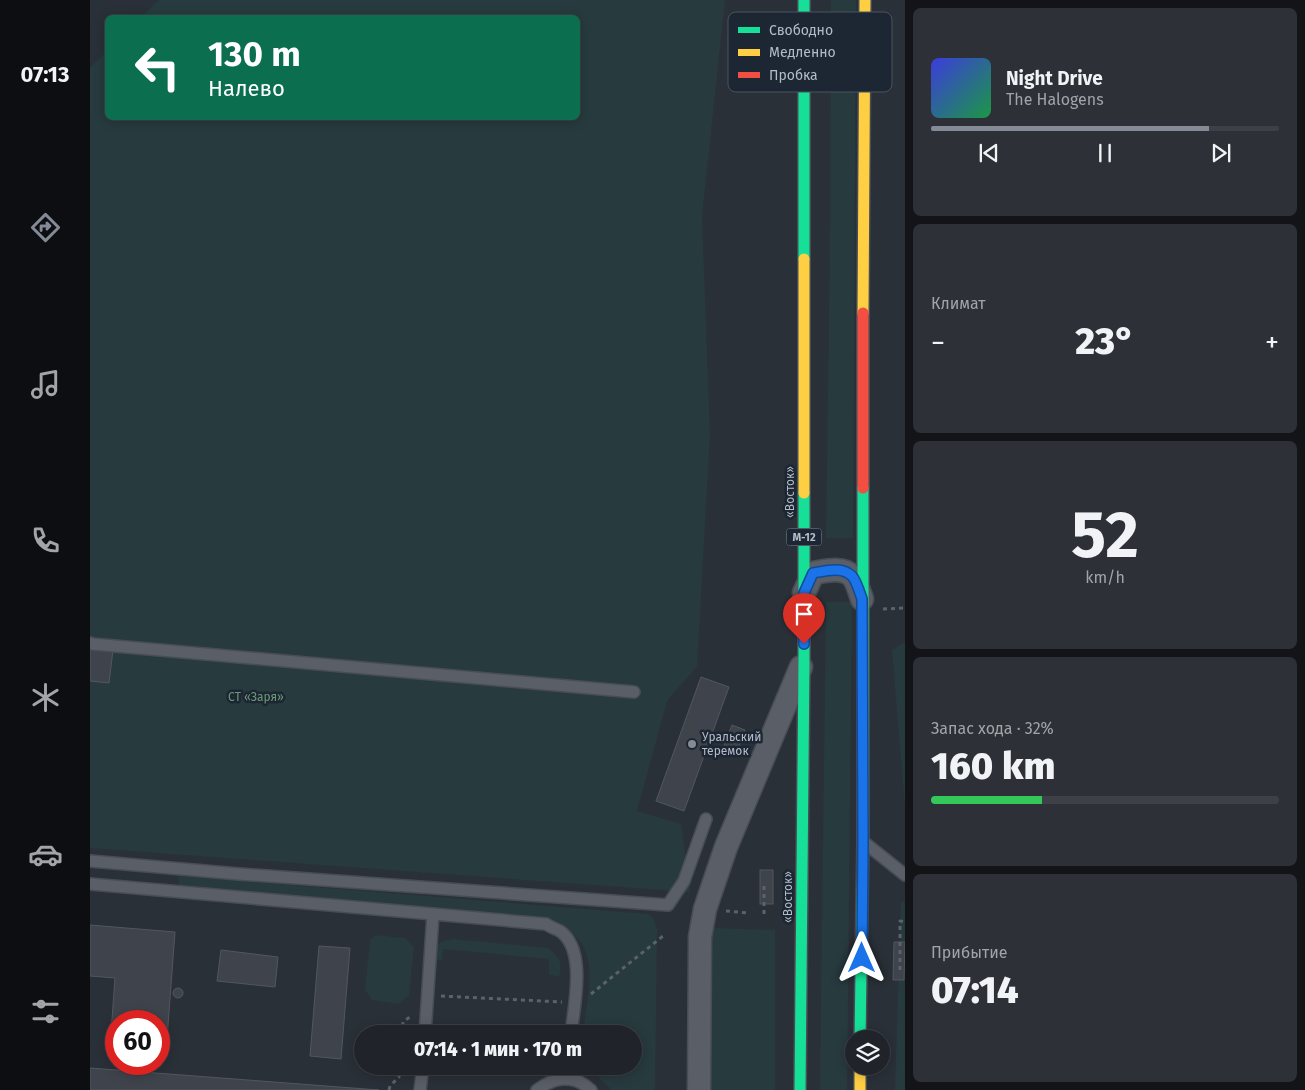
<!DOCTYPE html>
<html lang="ru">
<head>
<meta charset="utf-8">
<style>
  :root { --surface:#20242a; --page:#2d3036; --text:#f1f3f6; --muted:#a2a4a8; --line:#3d4147; --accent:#848b96 }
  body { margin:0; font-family:"Fira Sans",sans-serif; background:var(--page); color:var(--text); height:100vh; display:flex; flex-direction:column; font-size:19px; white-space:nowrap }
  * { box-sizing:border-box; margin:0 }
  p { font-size:16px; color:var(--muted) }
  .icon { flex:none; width:28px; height:28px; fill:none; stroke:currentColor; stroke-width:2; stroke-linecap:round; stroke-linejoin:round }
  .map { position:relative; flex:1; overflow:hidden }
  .drawer { display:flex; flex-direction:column; gap:8px; padding:8px; background:#121417; width:400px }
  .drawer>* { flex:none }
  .banner { position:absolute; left:15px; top:15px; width:475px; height:105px; border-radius:8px; box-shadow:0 2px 12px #0003,0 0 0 1px var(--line); background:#0b6e4f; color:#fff; overflow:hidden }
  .buttons { position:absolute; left:755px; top:1030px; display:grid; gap:10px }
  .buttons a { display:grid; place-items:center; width:45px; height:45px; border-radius:50%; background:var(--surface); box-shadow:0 2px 12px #0003,0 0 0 1px var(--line); font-size:25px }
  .speed { position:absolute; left:15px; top:1010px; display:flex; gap:10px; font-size:25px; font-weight:700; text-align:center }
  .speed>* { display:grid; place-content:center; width:65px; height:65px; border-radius:50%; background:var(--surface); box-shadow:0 2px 12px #0003,0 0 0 1px var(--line); line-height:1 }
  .speed .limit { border:8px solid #d22; background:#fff; color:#111 }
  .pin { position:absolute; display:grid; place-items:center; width:42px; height:42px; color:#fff; margin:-51px -21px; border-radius:50% 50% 50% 0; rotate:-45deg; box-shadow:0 0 5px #0007 }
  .pin .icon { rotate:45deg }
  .me { position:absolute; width:55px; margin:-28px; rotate:0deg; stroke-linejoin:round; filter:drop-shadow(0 0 4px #0008) }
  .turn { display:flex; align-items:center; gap:18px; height:105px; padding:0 20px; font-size:22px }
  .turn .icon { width:65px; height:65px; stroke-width:2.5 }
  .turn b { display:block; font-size:35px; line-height:42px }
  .big { font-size:38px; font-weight:800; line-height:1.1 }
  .drawer .card { flex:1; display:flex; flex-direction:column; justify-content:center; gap:8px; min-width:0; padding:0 18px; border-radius:8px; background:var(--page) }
  .drawer .dial { align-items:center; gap:0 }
  .dial b { font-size:65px; line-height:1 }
  .song { display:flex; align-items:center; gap:15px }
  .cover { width:60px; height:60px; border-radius:8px; background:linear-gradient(135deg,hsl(240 70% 55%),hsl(140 70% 35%)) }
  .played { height:5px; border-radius:2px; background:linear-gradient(90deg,var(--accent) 80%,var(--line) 80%) }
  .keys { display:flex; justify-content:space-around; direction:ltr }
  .heat { display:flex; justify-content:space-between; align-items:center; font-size:28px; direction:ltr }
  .charge { height:8px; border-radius:4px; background:linear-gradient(90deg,#34c759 32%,var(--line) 0) }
  .trip { position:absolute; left:264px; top:1025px; width:288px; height:50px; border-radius:25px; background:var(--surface); box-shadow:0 2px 12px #0003,0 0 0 1px var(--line); font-weight:800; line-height:50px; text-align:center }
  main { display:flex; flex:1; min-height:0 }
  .menu { display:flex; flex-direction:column; width:90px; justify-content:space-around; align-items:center; background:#0d0e11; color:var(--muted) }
  .menu .icon { width:35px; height:35px }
  .menu .active { color:var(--accent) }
  .menu b { font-size:22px; color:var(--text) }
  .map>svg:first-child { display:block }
  .green { fill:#273a3e }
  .building { fill:#3f444c; stroke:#52575f }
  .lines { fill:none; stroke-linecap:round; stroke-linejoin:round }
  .lane-casing { stroke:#484c55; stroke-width:14 }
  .street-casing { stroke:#484c55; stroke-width:25 }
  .fast-casing { stroke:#484c55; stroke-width:14 }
  .slow-casing { stroke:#484c55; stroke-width:14 }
  .jam-casing { stroke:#484c55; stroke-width:14 }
  .path { stroke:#5c6268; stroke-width:3; stroke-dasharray:4 4; stroke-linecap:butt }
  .lane { stroke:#5a5e66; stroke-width:11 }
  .street { stroke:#5a5e66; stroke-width:22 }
  .fast { stroke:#16e098; stroke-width:11 }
  .slow { stroke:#ffcf43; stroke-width:11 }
  .jam { stroke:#f24e42; stroke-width:11 }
  .route-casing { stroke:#114b97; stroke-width:12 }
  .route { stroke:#1a73e8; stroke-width:9 }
  .poi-dot { fill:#848b96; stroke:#1d2633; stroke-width:2 }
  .labels { text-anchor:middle; stroke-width:5; stroke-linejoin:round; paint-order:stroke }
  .shield { fill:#1d2633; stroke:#878f9c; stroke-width:1 }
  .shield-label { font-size:11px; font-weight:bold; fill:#b4bcc9 }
  .street-label { font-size:12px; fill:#b4bcc9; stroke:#1d2633 }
  .park-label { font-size:12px; fill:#6b9a76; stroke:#1d2633 }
  .poi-label { font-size:12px; fill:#b4bcc9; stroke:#1d2633; text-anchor:start }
  .key { fill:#1d2633; stroke:#4a5360; stroke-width:1 }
  .key-label { font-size:14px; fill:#b4bcc9 }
</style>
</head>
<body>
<main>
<nav class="menu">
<b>07:13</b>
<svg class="icon active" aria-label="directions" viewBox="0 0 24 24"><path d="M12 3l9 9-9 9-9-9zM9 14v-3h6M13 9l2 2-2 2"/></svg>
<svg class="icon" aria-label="music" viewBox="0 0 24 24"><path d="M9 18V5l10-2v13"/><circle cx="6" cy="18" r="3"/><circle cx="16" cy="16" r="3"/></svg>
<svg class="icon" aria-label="phone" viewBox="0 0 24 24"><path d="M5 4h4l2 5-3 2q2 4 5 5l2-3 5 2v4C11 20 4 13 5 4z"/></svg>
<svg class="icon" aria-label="climate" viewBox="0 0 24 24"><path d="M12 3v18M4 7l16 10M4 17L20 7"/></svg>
<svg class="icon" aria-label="car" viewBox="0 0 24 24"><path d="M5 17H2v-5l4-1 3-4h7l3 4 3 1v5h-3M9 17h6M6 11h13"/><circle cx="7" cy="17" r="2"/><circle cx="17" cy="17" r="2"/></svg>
<svg class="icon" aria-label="filters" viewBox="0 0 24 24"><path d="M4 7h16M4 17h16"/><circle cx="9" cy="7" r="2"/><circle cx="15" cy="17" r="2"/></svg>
</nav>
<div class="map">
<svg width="815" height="1090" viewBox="0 0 815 1090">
  <rect width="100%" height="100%" fill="#2a3038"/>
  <g class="green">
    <polygon points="69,0 635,0 612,216 620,435 607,666 577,701 547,811 591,824 600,892 0,848 0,68 17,51 18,118 488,118 488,18 51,17"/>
    <polygon points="741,0 766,0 763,538 736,538 740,240"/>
    <polygon points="736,602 762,602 757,1090 730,1090"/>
    <polygon points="815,642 815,806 802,650"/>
    <path d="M89,876l469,38c6,4 7,8 9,15l-2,161h-43c-9,-7 -15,-14 -20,-24h40v-32h-48c0,-30 16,-71 -6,-95 -5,-5 -10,-9 -16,-12l-383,-38z"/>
    <polygon points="811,901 815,903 815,1090 805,1090"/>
    <polygon points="621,928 685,930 685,1090 621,1090"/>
    <polygon points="285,935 315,938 324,947 319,995 309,1004 282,1000 275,990 280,941"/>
    <path d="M363,939l95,9c13,11 14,13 11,29l-10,-3v-15l-106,-10 -1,11h-8l1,-12 6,-6z"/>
  </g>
  <g class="building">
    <polygon points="0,647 23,650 19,683 0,681"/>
    <polygon points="611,677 639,687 594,811 566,801"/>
    <polygon points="642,725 655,730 645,756 632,751"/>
    <rect x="670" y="870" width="13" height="34"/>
    <polygon points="0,925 85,932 76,1052 69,1051 69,1021 26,1021 26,1048 20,1047 25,978 0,976"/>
    <polygon points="804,942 815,942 814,980 803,980"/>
    <polygon points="229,946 260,948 251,1059 220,1056"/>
    <polygon points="131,950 188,957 185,987 127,981"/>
    <circle cx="88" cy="993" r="5"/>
    <polygon points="0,1068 289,1090 0,1090"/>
  </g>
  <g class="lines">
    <defs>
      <g id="lane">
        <polyline points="0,643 2,644 544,692"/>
        <polyline points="775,843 815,875"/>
        <polyline points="0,861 149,874 578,905 594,881 616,819"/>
        <path d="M0,884l456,40c4,3 10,5 14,7 27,19 14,75 11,103"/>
        <polyline points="335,1034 343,914"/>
        <polyline points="477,1079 478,1066"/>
        <polyline points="330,1090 333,1066"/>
        <path d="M447,1090c17,-13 37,-16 54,0"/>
      </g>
      <g id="street">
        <path d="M714,593l9,-20c12,-2 29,-7 39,3 4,4 8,17 10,23"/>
        <polyline points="609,1090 610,937 615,909 636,847 711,667"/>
      </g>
      <g id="fast">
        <polyline points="714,0 714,259"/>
        <polyline points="770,1039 773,841 773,488"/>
        <polyline points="710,1090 714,661 714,493"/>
      </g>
      <g id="slow">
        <polyline points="714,259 714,493"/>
        <polyline points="773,313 775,0"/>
        <polyline points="770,1066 770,1090"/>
      </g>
      <polyline id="jam" points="773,488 773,313"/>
    </defs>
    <use href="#lane" class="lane-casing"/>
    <use href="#street" class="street-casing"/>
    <use href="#fast" class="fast-casing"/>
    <use href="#slow" class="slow-casing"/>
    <use href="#jam" class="jam-casing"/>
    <g class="path">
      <polyline points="793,609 815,608"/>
      <polyline points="636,911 658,913"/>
      <polyline points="674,914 674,884"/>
      <polyline points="810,970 810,921 815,922"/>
      <polyline points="501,994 573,936"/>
      <polyline points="351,996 472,1002"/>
      <polyline points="312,1034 313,1022 321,1016"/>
      <polyline points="299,1090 300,1086 309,1077 309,1066"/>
    </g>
    <use href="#lane" class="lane"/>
    <use href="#street" class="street"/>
    <use href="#fast" class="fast"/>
    <use href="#slow" class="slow"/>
    <use href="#jam" class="jam"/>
  </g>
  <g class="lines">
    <defs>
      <path id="route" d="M714,644v-51l9,-20c12,-2 29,-7 39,3 4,4 8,17 10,23l1,242 -1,117"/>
    </defs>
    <use href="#route" class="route-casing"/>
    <use href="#route" class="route"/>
  </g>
  <circle class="poi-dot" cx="602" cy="744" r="5"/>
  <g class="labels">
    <rect class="shield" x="696.5" y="528.5" width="35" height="17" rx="4"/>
    <g class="shield-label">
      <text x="714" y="541">М-12</text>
    </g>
    <g class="street-label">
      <text transform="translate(700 492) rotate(-90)" y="4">«Восток»</text>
      <text transform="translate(698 897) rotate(-90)" y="4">«Восток»</text>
    </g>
    <g class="park-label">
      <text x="166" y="701">СТ «Заря»</text>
    </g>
    <g class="poi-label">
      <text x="612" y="741">Уральский<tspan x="612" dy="14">теремок</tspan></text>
    </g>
  </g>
  <rect x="638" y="12" width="164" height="80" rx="8" class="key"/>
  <rect x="648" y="27" width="22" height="6" fill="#16e098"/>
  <rect x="648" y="49" width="22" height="7" fill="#ffcf43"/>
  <rect x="648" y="72" width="22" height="6" fill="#f24e42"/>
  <g class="key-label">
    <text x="679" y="35">Свободно</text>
    <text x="679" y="57">Медленно</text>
    <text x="679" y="80">Пробка</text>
  </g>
</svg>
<div class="buttons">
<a><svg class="icon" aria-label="layers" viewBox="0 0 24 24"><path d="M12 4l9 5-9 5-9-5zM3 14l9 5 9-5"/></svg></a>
</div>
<div class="speed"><div class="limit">60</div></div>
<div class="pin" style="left:714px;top:644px;background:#d93025"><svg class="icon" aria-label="arrive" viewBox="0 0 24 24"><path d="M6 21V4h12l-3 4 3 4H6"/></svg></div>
<svg class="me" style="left:772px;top:958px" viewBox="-20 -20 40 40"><path d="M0-17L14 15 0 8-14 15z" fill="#1a73e8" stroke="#fff" stroke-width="4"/></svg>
<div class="trip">07:14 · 1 мин · 170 m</div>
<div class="banner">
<div class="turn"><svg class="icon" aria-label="left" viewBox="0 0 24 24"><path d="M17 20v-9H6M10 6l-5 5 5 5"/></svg><div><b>130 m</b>Налево</div></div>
</div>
</div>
<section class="drawer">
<div class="card">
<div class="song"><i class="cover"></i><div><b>Night Drive</b><p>The Halogens</p></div></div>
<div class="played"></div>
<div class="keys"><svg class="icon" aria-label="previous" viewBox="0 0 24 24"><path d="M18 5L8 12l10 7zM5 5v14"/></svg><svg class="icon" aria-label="pause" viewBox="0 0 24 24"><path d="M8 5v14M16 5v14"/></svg><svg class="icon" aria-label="next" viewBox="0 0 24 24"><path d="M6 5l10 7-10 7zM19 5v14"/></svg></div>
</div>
<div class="card"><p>Климат</p>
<div class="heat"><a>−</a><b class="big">23°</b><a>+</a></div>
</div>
<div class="card dial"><b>52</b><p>km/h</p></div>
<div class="card"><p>Запас хода · 32%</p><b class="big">160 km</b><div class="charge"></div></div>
<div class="card"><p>Прибытие</p><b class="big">07:14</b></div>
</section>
</main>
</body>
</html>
